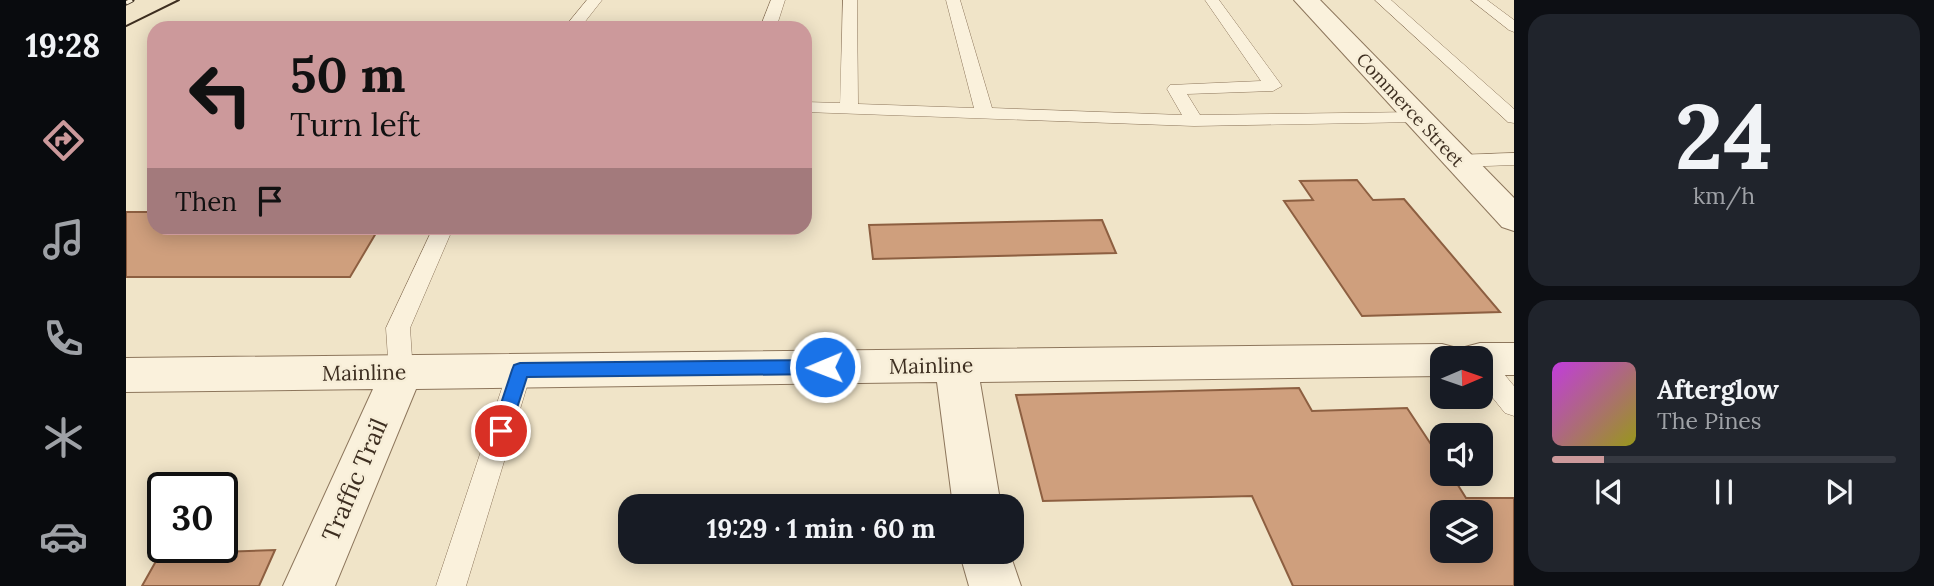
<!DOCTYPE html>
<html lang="en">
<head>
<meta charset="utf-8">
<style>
  :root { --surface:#171b24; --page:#20242c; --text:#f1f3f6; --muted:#9ea1a6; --line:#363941; --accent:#cc999b }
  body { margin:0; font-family:Lora,serif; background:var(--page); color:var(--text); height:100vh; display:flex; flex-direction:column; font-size:26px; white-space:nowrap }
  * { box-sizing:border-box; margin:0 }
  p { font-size:23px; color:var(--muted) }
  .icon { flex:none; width:38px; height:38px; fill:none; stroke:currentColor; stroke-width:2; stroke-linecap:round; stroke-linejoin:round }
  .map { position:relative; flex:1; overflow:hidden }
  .side { display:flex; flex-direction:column; gap:14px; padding:14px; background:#0d0f14; width:420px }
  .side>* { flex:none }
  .hud { position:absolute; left:21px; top:21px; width:665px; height:214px; border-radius:21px; box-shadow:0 4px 18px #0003; background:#cc999b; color:#111; overflow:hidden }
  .needle { width:46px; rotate:88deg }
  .tools { position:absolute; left:1304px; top:346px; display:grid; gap:14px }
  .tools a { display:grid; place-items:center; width:63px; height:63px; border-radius:14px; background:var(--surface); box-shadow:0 4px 18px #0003; font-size:35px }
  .speed { position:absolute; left:21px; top:472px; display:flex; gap:14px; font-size:35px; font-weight:700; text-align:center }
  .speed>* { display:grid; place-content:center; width:91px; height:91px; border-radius:50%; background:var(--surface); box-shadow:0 4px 18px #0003; line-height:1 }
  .speed .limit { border:4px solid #111; border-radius:10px; background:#fff; color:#111 }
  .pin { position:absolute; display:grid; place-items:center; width:60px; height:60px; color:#fff; margin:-30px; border:4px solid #fff; border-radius:50%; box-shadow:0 2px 7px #0007 }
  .me { position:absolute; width:77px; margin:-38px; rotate:269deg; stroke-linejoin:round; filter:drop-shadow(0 0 5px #0008) }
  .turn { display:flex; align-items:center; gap:24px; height:147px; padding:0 28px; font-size:32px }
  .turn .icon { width:91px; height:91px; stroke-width:2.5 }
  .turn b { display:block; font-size:49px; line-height:60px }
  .then { display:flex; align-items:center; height:66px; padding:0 28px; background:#0003; gap:14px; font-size:26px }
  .side .card { flex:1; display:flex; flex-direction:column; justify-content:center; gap:10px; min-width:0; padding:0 24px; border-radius:21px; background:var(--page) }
  .side .dial { align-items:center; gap:0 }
  .dial b { font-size:91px; line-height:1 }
  .song { display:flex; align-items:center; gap:21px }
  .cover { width:84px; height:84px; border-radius:10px; background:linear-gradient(135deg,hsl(290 70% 55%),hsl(60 70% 35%)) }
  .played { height:7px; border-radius:4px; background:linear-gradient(90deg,var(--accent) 15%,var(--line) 15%) }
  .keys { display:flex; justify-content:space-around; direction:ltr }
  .trip { position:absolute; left:492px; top:494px; width:406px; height:70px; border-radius:21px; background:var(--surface); box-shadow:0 4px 18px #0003; font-weight:700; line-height:70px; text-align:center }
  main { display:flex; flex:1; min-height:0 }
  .tabs { display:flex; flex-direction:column; width:126px; justify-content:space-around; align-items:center; background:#090b0e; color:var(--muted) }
  .tabs .icon { width:49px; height:49px }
  .tabs .active { color:var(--accent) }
  .tabs b { font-size:32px; color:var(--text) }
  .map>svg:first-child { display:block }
  .building { fill:#cf9f7d; stroke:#8d5f41; stroke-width:2; fill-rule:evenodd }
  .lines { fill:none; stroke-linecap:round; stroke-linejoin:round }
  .service-casing { stroke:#8d765c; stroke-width:1 }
  .minor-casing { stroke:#8d765c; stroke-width:2 }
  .tertiary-casing { stroke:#8d765c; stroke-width:2 }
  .service { fill:#faf1dc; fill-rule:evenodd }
  .minor { fill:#faf1dc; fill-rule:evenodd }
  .tertiary { fill:#faf1dc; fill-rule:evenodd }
  .tram { stroke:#3d2e20; stroke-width:2 }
  .rail-casing { stroke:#3d2e20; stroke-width:5 }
  .rail { stroke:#f7eed8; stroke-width:3.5; stroke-dasharray:11; stroke-linecap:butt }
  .route { fill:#1a73e8; stroke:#114b97; stroke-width:2 }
  .labels { text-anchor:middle; stroke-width:5; stroke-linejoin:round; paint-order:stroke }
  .far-street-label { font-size:18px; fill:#3d2e20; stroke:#f7eed8 }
  .street-label { font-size:21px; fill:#3d2e20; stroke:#f7eed8 }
  .near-street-label { font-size:24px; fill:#3d2e20; stroke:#f7eed8 }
</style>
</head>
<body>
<main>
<nav class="tabs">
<b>19:28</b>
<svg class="icon active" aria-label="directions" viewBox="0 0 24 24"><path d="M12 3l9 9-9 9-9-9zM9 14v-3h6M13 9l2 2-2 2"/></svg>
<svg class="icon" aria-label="music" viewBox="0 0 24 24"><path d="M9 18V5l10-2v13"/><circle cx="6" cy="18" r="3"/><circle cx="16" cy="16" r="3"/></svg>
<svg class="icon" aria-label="phone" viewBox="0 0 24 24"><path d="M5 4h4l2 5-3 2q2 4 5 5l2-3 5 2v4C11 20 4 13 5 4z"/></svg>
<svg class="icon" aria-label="climate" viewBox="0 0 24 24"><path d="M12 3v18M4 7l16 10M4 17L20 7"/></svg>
<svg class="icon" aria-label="car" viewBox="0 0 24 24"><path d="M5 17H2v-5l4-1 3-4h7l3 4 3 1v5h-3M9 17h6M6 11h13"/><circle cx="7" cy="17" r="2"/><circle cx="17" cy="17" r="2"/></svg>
</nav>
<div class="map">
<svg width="1388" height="586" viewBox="0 0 1388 586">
  <rect width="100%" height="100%" fill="#f0e4c8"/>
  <g class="building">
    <polygon points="1231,180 1247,200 1278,199 1374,312 1236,316 1158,201 1187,200 1174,181"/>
    <polygon points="0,212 28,212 28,228 253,228 224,277 0,277"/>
    <polygon points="976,220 990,253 747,259 743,225"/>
    <path d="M1173,388l13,23 95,-3 35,53v13h9l15,24h48v88h-221l-41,-90 -209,5 -27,-106zM1316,513h38v38h-38z"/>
    <polygon points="149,550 133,586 16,586 34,554"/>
  </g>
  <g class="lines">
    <defs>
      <g id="service">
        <polygon points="461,0 476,0 454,28 438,28"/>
        <polygon points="645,0 659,0 650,28 634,28"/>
        <polygon points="717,0 731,0 732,104 848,108 820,0 834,0 866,108 1056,115 1041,89 1044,85 1135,81 1079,0 1093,0 1156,86 1147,91 1061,94 1074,115 1291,112 1300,117 1291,122 1068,126 679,112 679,102 714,103"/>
        <polygon points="1249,0 1265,0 1388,109 1388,123 1382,122"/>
        <polygon points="1345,0 1361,0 1388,20 1388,32 1383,30"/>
        <polygon points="1388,153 1388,165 1332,167 1322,161 1332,155"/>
        <polygon points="307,228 327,228 284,328 287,373 284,380 275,383 266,380 263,373 260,328"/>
        <polygon points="1354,353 1363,356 1388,386 1388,416 1379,413 1354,382 1354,359 1344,359"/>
        <polygon points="394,360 403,363 406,370 340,586 310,586 382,370 385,363"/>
      </g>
      <g id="minor">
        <polygon points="1354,343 1388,343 1388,375 1354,375 1354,359 1316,359 1316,376 854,382 875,506 827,506 811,382 290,389 209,586 157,586 247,389 0,392 0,358 1316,344 1331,348 1335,356 1339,347"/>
        <polygon points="833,551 883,551 895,586 843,586"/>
      </g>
      <polygon id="tertiary" points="1168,0 1194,0 1388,198 1388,231 1376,227"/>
    </defs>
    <use href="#service" class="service-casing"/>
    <use href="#minor" class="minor-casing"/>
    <use href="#tertiary" class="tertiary-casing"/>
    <use href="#service" class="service"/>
    <use href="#minor" class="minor"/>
    <use href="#tertiary" class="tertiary"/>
    <polyline class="tram" points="0,26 53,0"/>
    <defs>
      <polyline id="rail" points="0,3 6,0"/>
    </defs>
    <use href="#rail" class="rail-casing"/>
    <use href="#rail" class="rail"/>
  </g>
  <polygon class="route" points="699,360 705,362 708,367 705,372 699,374 401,377 382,436 375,439 369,436 366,431 386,370 388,365 394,363"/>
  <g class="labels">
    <g class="far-street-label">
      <text transform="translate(1284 110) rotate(47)" y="6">Commerce Street</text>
    </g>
    <g class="street-label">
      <text transform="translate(805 366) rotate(-1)" y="7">Mainline</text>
      <text transform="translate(238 373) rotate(-1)" y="7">Mainline</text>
    </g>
    <g class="near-street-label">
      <text transform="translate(229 480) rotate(-67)" y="8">Traffic Trail</text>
    </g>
  </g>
</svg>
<div class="tools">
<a><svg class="needle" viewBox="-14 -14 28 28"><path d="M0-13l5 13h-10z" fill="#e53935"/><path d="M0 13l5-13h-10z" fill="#9ea1a6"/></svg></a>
<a><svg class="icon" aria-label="sound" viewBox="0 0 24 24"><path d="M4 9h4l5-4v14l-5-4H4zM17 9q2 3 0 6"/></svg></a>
<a><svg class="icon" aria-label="layers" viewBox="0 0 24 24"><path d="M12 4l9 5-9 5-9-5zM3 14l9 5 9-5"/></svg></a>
</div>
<div class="speed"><div class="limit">30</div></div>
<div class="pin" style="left:375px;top:431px;background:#d93025"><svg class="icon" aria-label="arrive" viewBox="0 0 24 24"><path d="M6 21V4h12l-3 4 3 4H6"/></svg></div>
<svg class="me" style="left:699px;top:367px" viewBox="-20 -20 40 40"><circle r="17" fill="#1a73e8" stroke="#fff" stroke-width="3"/><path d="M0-11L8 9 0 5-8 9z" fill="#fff"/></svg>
<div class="trip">19:29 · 1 min · 60 m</div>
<div class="hud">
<div class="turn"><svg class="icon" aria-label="left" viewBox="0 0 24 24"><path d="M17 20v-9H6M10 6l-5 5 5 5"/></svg><div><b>50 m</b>Turn left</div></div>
<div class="then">Then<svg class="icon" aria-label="arrive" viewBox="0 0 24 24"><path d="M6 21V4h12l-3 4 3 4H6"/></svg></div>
</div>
</div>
<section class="side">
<div class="card dial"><b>24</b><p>km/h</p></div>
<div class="card">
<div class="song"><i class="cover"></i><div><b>Afterglow</b><p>The Pines</p></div></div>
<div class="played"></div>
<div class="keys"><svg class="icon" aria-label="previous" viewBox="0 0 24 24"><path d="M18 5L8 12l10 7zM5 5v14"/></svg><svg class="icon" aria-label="pause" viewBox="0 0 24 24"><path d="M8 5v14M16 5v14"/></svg><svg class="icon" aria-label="next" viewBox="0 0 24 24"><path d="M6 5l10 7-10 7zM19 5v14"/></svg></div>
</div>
</section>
</main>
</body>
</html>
